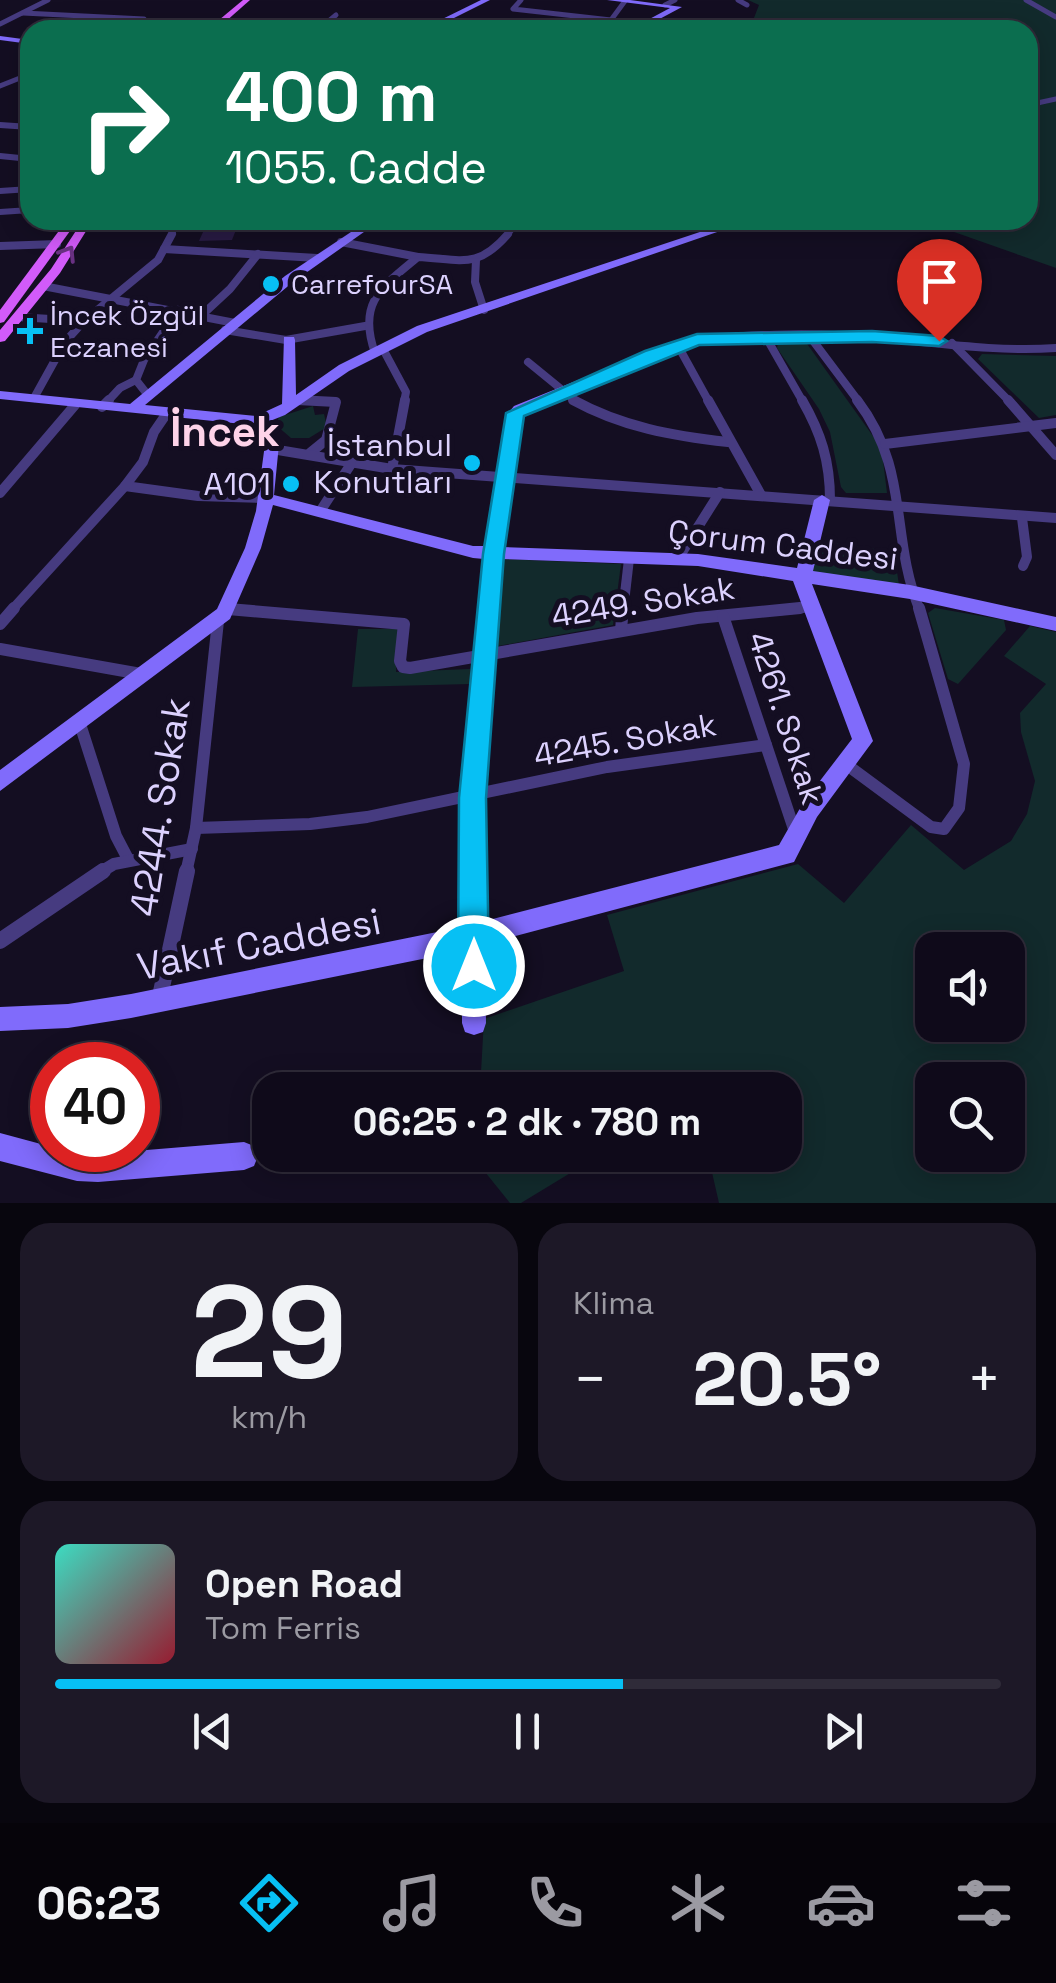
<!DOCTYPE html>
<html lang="tr">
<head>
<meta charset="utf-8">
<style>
  :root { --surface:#0f0a1a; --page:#1d1827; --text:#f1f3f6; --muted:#9b9aa2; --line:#2f2b39; --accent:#07c0f4 }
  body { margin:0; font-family:"Space Grotesk",sans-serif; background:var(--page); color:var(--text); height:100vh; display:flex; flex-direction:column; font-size:38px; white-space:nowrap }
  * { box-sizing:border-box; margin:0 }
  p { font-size:32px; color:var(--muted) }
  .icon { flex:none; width:55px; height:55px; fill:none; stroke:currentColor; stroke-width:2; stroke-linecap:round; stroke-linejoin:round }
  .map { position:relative; height:1203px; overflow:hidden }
  .details { display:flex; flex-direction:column; gap:20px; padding:20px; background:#08060e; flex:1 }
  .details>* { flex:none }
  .hud { position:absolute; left:20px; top:20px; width:1018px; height:210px; border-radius:30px; box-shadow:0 5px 25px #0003,0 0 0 2px var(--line); background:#0b6e4f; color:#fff; overflow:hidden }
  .controls { position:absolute; left:915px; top:932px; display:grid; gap:20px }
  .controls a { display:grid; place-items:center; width:110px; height:110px; border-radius:20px; background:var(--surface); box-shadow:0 5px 25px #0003,0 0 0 2px var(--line); font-size:50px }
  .speed { position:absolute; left:30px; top:1042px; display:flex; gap:20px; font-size:50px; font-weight:700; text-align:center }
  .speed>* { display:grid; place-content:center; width:130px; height:130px; border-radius:50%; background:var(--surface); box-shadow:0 5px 25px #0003,0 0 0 2px var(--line); line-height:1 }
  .speed .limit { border:15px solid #d22; background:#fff; color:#111 }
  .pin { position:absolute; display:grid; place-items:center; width:85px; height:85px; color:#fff; margin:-102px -42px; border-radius:50% 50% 50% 0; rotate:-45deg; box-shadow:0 0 10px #0007 }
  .pin .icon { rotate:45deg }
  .me { position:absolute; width:110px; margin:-55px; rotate:0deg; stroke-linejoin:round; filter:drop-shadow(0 0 8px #0008) }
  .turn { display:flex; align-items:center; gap:35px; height:210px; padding:0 40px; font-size:45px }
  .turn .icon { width:130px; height:130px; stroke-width:2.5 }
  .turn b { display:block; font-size:70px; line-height:85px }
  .big { font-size:75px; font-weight:700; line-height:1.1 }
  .details .tile { flex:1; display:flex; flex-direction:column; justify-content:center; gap:15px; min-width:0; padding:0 35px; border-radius:30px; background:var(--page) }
  .details .dial { align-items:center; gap:0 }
  .dial b { font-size:130px; line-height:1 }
  .song { display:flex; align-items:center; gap:30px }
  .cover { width:120px; height:120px; border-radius:15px; background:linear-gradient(135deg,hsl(170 70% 55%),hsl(350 70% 35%)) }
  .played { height:10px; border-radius:5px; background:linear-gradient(90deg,var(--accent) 60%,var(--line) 60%) }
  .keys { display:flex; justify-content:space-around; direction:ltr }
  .heat { display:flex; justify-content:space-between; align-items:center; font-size:55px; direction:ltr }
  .details .tiles { flex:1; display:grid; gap:20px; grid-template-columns:1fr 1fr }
  .tile:last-child { grid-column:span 2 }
  .trip { position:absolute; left:252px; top:1072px; width:550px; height:100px; border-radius:30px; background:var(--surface); box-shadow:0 5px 25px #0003,0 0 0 2px var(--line); font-weight:700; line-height:100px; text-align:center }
  .tabs { display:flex; height:160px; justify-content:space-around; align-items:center; background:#06040a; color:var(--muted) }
  .tabs .icon { width:70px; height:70px }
  .tabs .active { color:var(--accent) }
  .tabs b { font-size:45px; color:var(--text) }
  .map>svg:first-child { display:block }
  .green { fill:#122a2c; fill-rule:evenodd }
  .building { fill:#281b43 }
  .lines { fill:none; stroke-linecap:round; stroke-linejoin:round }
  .street-far5 { stroke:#463b80; stroke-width:5 }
  .street-far4 { stroke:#463b80; stroke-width:6 }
  .street-far3 { stroke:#463b80; stroke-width:8 }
  .street-far2 { stroke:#463b80; stroke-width:10 }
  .street-far1 { stroke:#463b80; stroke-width:12 }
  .street { stroke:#463b80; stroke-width:16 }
  .secondary { fill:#806bfb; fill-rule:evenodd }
  .primary { fill:#d25bfa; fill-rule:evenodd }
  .oneway { stroke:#693183 }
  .route { fill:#07c0f4; stroke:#057d9f; stroke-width:2.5 }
  .poi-dot { fill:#07c0f4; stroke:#140e22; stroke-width:4 }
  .labels { text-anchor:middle; stroke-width:10; stroke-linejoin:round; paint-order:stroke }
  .far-poi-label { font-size:28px; fill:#dcd1fe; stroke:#140e22; text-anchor:start }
  .poi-label { font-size:32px; fill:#dcd1fe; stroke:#140e22; text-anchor:end }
  .street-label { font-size:32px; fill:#dcd1fe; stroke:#140e22 }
  .near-street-label { font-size:38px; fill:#dcd1fe; stroke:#140e22 }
  .district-label { font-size:42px; font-weight:bold; fill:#fed3e9; stroke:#140e22 }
</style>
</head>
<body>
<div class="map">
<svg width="1056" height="1203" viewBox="0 0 1056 1203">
  <rect width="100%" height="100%" fill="#140e22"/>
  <g class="green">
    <polygon points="748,0 1056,0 1056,268 920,220 1028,220 1028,30 742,30 752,23 759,5"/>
    <polygon points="805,341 875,439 882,452 887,493 846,493 841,487 830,432 819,409 777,348 778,343"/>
    <polygon points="982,354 1056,356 1056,415 1039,418 978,359"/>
    <polygon points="313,406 315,415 324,414 327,427 309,438 291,438 276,425 279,417"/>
    <polygon points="817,540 894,552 899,585 811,572"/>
    <polygon points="503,559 621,564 613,625 498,646"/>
    <polygon points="935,608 1004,620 1006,630 958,684 948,679 928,613"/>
    <path d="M1030,626l26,6v571h-337l-11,-48h77v-65h-305l4,-71 140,-48 -17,-56 191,-51 46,39 67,-78 53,45 47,-29 16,-27 8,-33 -14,-49 -1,-19 26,-29 -42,-28zM932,950h76v75h-76zM932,1080h76v75h-76z"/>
    <polygon points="358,629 398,629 396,672 470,669 470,684 352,687"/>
    <polygon points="478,1155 600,1155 521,1203 510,1203 477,1162"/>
  </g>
  <polygon class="building" points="235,220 239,222 232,240 199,241 207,223"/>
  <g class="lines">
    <g class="street-far5">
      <polyline points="521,0 513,9 611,20"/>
      <polyline points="738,0 747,5"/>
      <polyline points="1026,0 1056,17"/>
      <polyline points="625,1 611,20 629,30"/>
      <polyline points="665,5 675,0"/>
      <polyline points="23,13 144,19 128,30"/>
      <polyline points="440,22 474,30"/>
      <polyline points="0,24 48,0"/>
      <polyline points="318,30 336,15"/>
      <polyline points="0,86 30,74"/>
      <polyline points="1028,105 1056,99"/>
    </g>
    <g class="street-far4">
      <polyline points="1028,105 1038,103"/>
      <polyline points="0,125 30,127"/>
      <polyline points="0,156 30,159"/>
      <polyline points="0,191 30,189"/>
      <polyline points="0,212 30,210"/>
      <polyline points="170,237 179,220"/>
      <polyline points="506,237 512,229 539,220"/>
    </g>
    <g class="street-far3">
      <polyline points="341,242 418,257"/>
      <polyline points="0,246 57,244"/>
      <polyline points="164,249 317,258"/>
      <polyline points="476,260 475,282 484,310"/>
      <polyline points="43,286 235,323"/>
      <polyline points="202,315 230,289 258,254"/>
      <polyline points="17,317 84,321 158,260 172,234"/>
      <polyline points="225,330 286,340 365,326"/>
      <polyline points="811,338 859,402"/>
      <polyline points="767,339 803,402"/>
      <polyline points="952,343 1010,402"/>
      <polyline points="383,349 406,392 404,402"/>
      <path d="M375,353c-18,-51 7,-66 43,-96 43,2 59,13 90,-23"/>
      <polyline points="528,362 577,402"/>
      <polyline points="147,394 136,380 144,360 178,310"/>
      <polyline points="34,398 65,342 84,321"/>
      <polyline points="297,400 336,402"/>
      <polyline points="107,402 120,388 136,380"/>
      <path d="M709,402l-32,-58c57,-11 143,-12 201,-6 60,5 118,14 178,10"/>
    </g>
    <g class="street-far2">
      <polyline points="297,400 336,402 326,440 310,453"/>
      <path d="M573,400c49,27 100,36 155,42"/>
      <polyline points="708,400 761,495"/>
      <path d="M802,400c19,33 28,61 28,100"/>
      <path d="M857,400c54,71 32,135 63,211"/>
      <polyline points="1008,400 1056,455"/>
      <polyline points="102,407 109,400"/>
      <polyline points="885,444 1056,423"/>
      <polyline points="272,449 392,469 1056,518"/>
      <polyline points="392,469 405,400"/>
      <polyline points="125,486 198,496 266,498"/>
      <polyline points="0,493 75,405"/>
      <polyline points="321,510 351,464"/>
      <polyline points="1022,518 1027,557 1023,566"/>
      <polyline points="679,557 720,492"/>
      <polyline points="228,609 247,611"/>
      <polyline points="11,611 125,486 143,462 154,432 167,413"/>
      <polyline points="623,611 629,559"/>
      <polyline points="774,611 812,607"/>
    </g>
    <g class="street-far1">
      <polyline points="228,609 404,624 400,661 403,667 410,668 697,618 800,608"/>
      <polyline points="723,616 796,835"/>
      <polyline points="0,624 14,608"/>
      <polyline points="621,630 623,608"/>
      <polyline points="0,649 141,674"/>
      <polyline points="80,724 116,836 128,859"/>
      <polyline points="847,765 931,827 944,829 959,808 964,764 919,608"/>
      <polyline points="196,828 310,824 367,817 607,767 766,745"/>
      <polyline points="99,873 114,864 192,849"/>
      <polyline points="186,873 196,828 218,621"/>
    </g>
    <g class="street">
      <polyline points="0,941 103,871"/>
      <polyline points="159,1001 187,871"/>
    </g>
    <g class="secondary">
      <polygon points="481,0 490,0 430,30 420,30"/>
      <polygon points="607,0 630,0 682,7 639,30 629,30 670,8"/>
      <polygon points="0,36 30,40 30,44 0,40"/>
      <path d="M369,220h12l-88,62 -148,123 111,11 26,-12 2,-67h10l1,3 1,55 43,-30 78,-39 319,-106h16l-325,112 -78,39 -64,44 -20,8 14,21 -5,51 199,51h13l19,-129 9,-11 163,-66 7,4 -2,3 -158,65 -5,6 -17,129 196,7 99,14 17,-68 8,-5 8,5 -17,71 97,14 146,32v14l-146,-32 -98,-15 61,157 -56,76 -23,45 -309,82 1,79 -3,9 -9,3 -9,-3 -3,-9v-72l-331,67 -63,10 -68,3v-24l68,-3 63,-10 331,-67 1,-129 21,-239 -11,-1 -200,-53 -12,43 -31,71 -230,172v-21l217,-161 28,-61 11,-37 9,-67 -13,-19 -252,-26v-8l130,13 155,-128zM501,559l197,7 95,15 59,158 -49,64 -24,42 -294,76 -2,-123z"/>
      <polygon points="0,1133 52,1147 52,1150 98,1154 244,1142 254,1146 258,1156 254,1166 244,1170 98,1182 77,1181 0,1161"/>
    </g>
    <g class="primary">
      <polygon points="243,0 250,0 216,30 207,30"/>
      <polygon points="67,220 78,220 4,322 0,323 0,310"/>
      <polygon points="83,220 93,220 60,273 5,341 0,342 0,330 51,269"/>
    </g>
  </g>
  <defs><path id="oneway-chevron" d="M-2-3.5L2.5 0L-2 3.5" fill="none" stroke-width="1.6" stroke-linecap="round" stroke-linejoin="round" transform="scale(2.5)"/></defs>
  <use class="oneway" href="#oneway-chevron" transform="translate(68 253) rotate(-58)"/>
  <polygon class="route" points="872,331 939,336 947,341 939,346 872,342 699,345 524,416 504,554 486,798 489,966 484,976 474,981 463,976 458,966 459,798 483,554 506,413 645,351 697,334"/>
  <g class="poi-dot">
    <circle cx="271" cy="284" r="10"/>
    <path d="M25 316h10v10h10v10h-10v10h-10v-10h-10v-10h10z"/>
    <circle cx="472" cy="463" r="10"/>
    <circle cx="291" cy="484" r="10"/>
  </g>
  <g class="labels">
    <g class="far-poi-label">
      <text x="291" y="294">CarrefourSA</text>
      <text x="50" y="325">İncek Özgül<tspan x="50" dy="32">Eczanesi</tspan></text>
    </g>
    <g class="poi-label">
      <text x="452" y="456">İstanbul<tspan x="452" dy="37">Konutları</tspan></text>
      <text x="271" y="495">A101</text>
    </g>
    <g class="street-label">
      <text transform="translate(783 545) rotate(7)" y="11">Çorum Caddesi</text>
      <text transform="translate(643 602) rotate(-9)" y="11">4249. Sokak</text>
      <text transform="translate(786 718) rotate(72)" y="11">4261. Sokak</text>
      <text transform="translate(625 740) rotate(-10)" y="11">4245. Sokak</text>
    </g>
    <g class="near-street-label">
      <text transform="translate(160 807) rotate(-81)" y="13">4244. Sokak</text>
      <text transform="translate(259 944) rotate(-11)" y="13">Vakıf Caddesi</text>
    </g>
    <g class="district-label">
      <text x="225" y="446">İncek</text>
    </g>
  </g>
</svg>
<div class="controls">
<a><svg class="icon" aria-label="sound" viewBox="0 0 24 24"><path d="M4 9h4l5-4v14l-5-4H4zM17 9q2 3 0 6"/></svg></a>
<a><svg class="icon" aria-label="search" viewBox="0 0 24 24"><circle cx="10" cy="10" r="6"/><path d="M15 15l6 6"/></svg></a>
</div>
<div class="speed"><div class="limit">40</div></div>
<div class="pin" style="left:939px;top:341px;background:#d93025"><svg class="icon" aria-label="arrive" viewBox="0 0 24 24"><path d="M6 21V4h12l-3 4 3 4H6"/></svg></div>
<svg class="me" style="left:474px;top:966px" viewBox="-20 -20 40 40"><circle r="17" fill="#07c0f4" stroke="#fff" stroke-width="3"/><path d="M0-11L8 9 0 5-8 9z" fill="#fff"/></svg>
<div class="trip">06:25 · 2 dk · 780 m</div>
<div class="hud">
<div class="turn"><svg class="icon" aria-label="right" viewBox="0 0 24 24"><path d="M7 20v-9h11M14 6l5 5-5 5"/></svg><div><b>400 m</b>1055. Cadde</div></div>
</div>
</div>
<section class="details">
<div class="tiles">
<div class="tile dial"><b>29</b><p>km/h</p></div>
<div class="tile"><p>Klima</p>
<div class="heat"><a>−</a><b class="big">20.5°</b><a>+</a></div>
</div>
<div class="tile">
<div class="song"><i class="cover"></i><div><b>Open Road</b><p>Tom Ferris</p></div></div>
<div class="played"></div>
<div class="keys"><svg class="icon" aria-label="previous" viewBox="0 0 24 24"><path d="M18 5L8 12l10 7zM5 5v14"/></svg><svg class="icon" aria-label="pause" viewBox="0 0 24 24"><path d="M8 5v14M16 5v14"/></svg><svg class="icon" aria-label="next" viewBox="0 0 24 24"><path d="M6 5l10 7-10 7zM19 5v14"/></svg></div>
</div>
</div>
</section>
<nav class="tabs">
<b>06:23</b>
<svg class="icon active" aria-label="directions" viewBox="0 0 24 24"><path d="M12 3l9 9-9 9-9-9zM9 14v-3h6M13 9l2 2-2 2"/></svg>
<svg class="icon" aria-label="music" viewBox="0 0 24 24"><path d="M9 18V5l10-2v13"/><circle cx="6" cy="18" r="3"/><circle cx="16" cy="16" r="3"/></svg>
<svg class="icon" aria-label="phone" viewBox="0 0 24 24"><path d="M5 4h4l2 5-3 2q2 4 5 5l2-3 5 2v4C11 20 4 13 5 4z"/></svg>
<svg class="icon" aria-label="climate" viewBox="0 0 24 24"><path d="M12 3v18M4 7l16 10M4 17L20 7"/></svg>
<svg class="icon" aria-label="car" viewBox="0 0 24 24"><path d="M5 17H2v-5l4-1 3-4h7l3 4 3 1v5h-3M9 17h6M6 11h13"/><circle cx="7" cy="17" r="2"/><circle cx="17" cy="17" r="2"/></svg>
<svg class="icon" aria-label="filters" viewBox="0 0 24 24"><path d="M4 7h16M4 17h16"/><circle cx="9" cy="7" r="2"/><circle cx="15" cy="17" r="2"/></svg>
</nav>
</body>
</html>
